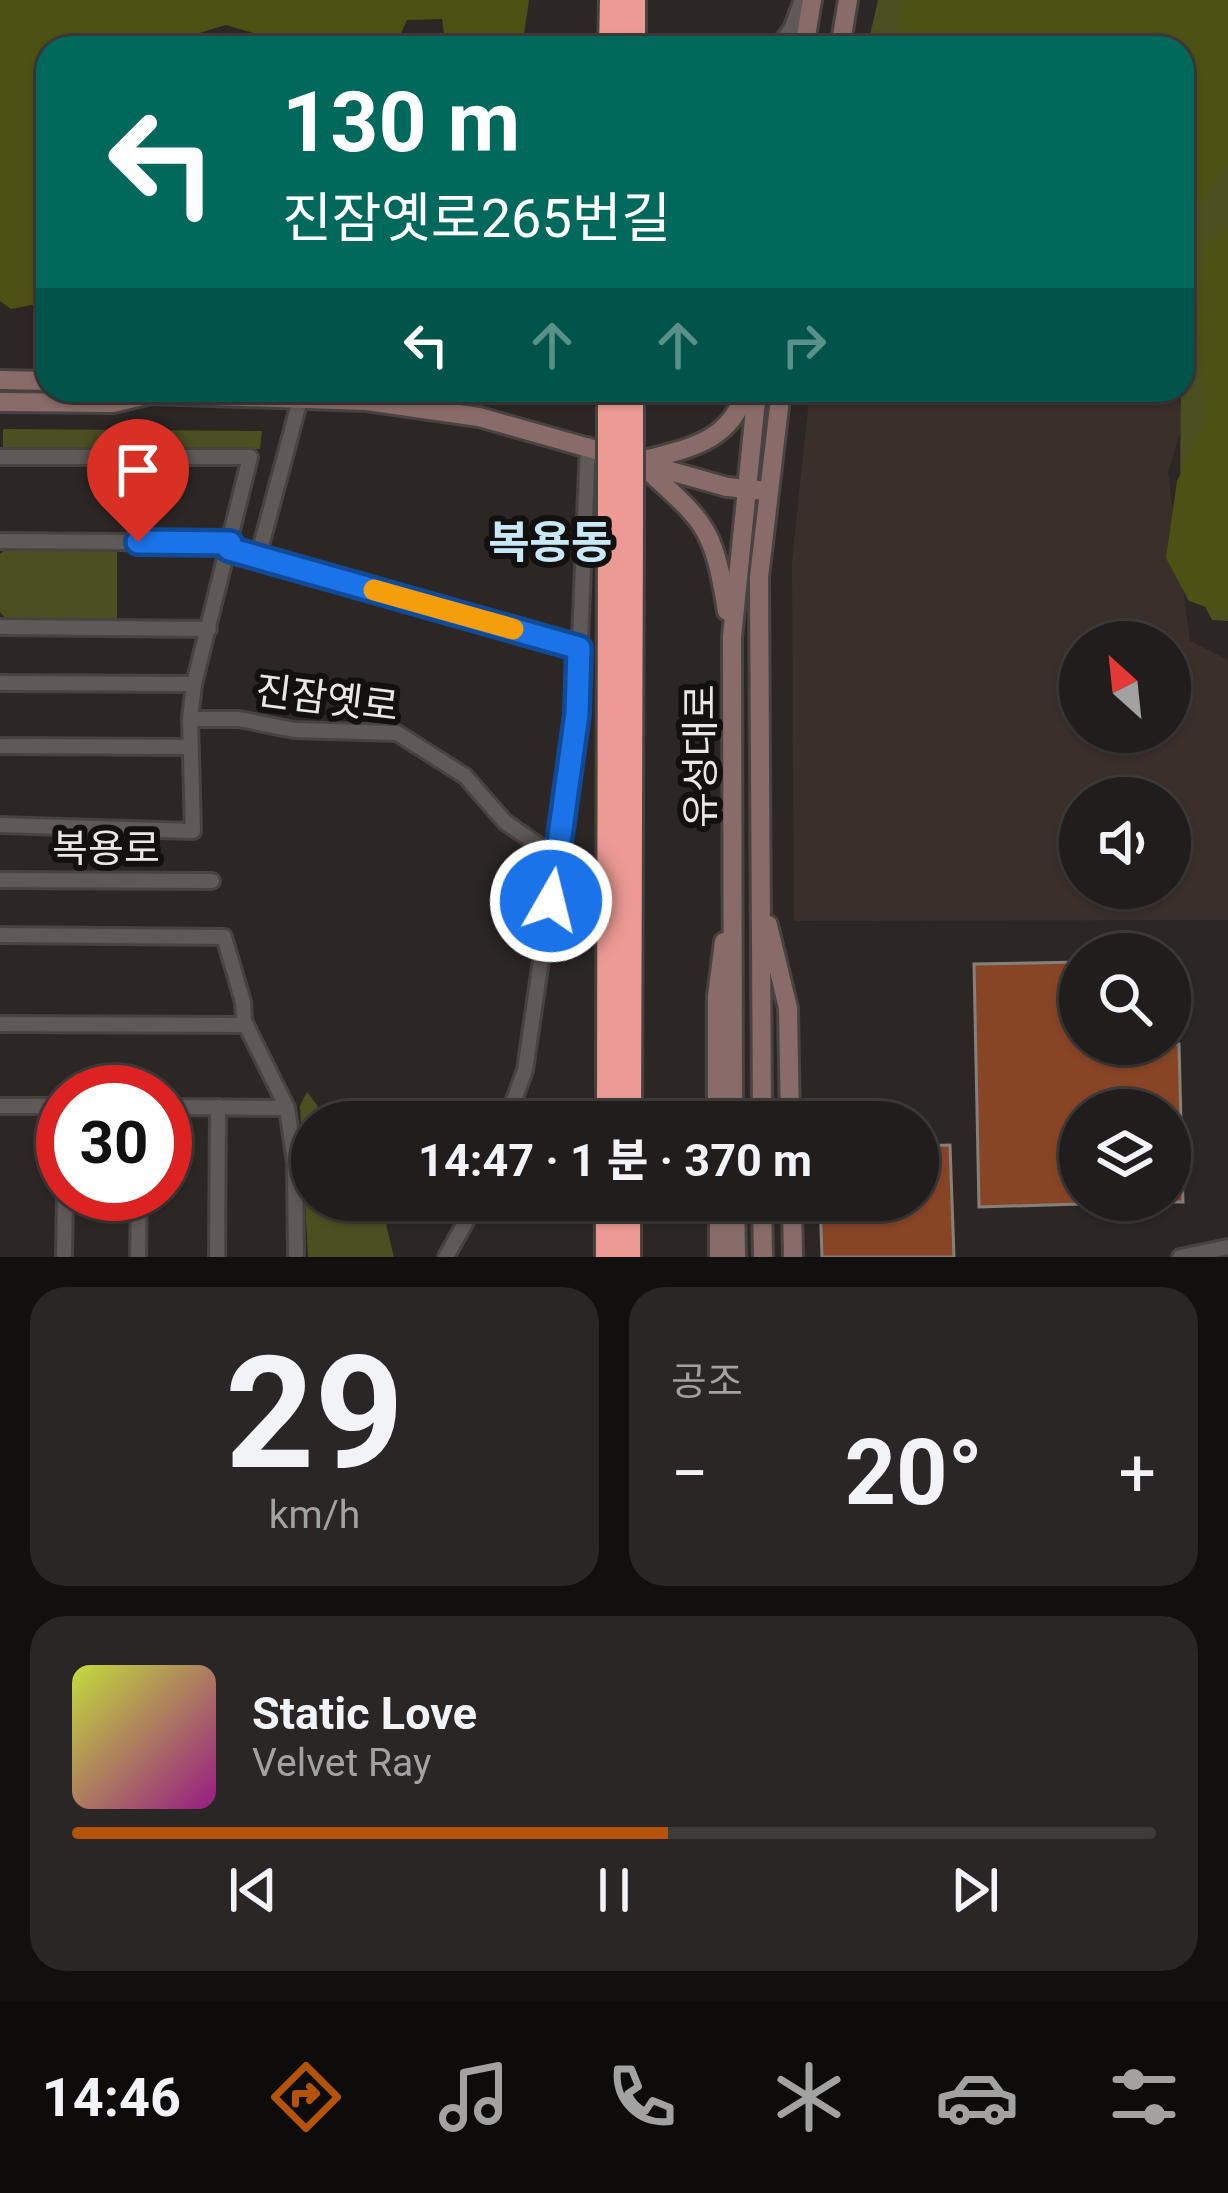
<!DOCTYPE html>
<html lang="ko">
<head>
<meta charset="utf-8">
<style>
  :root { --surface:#211d1c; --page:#292625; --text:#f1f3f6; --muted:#a2a2a3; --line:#3e3b3b; --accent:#b45309 }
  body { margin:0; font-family:Roboto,"Noto Sans KR",sans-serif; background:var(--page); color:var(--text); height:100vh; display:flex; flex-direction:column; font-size:45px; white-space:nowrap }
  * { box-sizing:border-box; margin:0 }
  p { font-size:39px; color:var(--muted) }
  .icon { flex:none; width:66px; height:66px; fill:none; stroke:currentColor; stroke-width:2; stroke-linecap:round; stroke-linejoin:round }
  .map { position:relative; height:1257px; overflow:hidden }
  .panel { display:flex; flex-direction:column; gap:30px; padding:30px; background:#12100f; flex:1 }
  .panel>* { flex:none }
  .banner { position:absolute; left:36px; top:36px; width:1158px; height:366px; border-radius:36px; box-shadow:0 3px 9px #0004,0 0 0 3px var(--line); background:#00695c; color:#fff; overflow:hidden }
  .needle { width:78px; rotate:333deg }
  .tools { position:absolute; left:1059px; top:621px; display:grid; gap:24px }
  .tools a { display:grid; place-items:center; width:132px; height:132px; border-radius:50%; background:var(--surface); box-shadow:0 3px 9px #0004,0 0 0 3px var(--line); font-size:60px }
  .speed { position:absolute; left:36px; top:1065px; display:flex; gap:24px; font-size:60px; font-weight:700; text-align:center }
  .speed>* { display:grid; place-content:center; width:156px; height:156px; border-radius:50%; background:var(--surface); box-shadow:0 3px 9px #0004,0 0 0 3px var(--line); line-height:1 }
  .speed .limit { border:18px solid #d22; background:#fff; color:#111 }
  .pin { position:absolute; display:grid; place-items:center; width:102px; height:102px; color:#fff; margin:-123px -51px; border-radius:50% 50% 50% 0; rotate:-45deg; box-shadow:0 0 12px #0007 }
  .pin .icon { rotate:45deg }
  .me { position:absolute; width:132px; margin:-66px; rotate:8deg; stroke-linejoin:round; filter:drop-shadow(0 0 9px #0008) }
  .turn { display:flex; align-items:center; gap:42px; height:252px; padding:0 48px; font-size:54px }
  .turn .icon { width:156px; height:156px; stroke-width:2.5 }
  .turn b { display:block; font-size:84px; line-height:102px }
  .lanes { display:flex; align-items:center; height:114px; padding:0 48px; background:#0003; justify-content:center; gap:60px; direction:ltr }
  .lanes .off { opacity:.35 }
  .big { font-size:90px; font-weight:700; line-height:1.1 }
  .panel .tile { flex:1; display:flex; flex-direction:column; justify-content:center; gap:18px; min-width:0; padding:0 42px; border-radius:36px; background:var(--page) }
  .panel .dial { align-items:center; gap:0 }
  .dial b { font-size:156px; line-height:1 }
  .song { display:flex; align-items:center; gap:36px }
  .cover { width:144px; height:144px; border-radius:18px; background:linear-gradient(135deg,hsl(70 70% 55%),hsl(310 70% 35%)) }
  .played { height:12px; border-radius:6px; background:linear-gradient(90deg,var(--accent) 55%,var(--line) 55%) }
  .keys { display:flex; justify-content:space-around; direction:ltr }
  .heat { display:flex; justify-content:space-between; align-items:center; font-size:66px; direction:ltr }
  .panel .tiles { flex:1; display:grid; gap:30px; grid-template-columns:1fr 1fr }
  .tile:last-child { grid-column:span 2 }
  .trip { position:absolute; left:291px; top:1101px; width:648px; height:120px; border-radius:60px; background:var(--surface); box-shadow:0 3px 9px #0004,0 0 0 3px var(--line); font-weight:700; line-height:120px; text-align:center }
  .menu { display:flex; height:192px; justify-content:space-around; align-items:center; background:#0d0c0b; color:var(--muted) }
  .menu .icon { width:84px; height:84px }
  .menu .current { color:var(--accent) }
  .menu b { font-size:54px; color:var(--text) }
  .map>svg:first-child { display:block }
  .built { fill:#3b2f2a; fill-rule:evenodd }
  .green { fill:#4c5021 }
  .forest { fill:#4d5114 }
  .building { fill:#884526; stroke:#86807d; stroke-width:3 }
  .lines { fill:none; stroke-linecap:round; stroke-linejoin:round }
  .street-casing { stroke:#484341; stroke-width:20 }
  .secondary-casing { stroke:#484341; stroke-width:24 }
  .highway-casing { stroke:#484341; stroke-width:30 }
  .street { stroke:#5f5957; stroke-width:14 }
  .secondary { stroke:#896c69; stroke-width:18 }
  .highway { stroke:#ec9a93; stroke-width:24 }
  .highway-bridge-casing { stroke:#484341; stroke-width:30; stroke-linecap:butt }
  .highway-bridge { stroke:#ec9a93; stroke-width:24 }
  .route-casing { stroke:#114b97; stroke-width:30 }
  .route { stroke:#1a73e8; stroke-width:21 }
  .slow { stroke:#f59e0b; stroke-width:21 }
  .labels { text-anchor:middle; stroke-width:12; stroke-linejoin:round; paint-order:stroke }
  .street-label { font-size:39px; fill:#eae6e4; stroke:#131110 }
  .quarter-label { font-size:45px; font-weight:bold; fill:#c8e8f7; stroke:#131110 }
</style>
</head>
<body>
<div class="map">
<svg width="1228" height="1257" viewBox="0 0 1228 1257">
  <rect width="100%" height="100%" fill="#2c2725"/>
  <path class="built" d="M810,390h367l6,34 -15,48 22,169 38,19v260l-434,1 -2,-360zM1080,642h90v90h-90zM1080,798h90v90h-90z"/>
  <g class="green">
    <polygon points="878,0 1228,0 1228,621 1212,620 1180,558 1182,48 867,48"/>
    <polygon points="3,429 262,431 260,449 3,447"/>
    <polygon points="8,548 117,548 117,620 6,619 0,612 0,554"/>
    <polygon points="307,1092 330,1122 312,1122 312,1200 380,1200 394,1257 308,1257 300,1106"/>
  </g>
  <g class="forest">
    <polygon points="0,0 529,0 522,48 446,48 442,19 407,20 394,48 304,48 226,25 149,48 48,48 48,302 11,309 0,301"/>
    <polygon points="903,0 1228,0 1228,162 1205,199 1182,216 1182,48 1014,48 1020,39 1004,48 906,48 900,23"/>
    <polygon points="1228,225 1228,615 1189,601 1166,558 1177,481 1206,419 1197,319 1204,249"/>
  </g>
  <g class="building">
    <polygon points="1080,962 1080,1044 1179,1044 1183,1202 1170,1202 1170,1110 1080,1110 1080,1204 979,1207 974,964"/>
    <polygon points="950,1145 954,1257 822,1257 820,1200 918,1200 918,1146"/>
  </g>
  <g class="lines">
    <defs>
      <g id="street">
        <polyline points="776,48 791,29 802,0"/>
        <polyline points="0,457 250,457 194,684 190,719 193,831 0,825"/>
        <polyline points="0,541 230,543"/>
        <polyline points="229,549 579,648"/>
        <polyline points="258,557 301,396"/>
        <polyline points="0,627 209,629"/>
        <polyline points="0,683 194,684"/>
        <polyline points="190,719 239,719 294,730 397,733 465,776 505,822 557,858"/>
        <polyline points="0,746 190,747"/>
        <polyline points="0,880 212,881"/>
        <polyline points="0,935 224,937 243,1002 244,1021 287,1108 295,1163 296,1257"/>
        <polyline points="0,1024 246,1025"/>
        <polyline points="0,1106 63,1106"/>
        <polyline points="165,1107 287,1108"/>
        <polyline points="506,1122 525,1070 577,714 588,445"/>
        <polyline points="64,1257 65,1194"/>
        <polyline points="138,1257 139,1194"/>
        <polyline points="217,1257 218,1107"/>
        <polyline points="446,1257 478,1200"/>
        <polyline points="1180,1257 1228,1247"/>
      </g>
      <g id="secondary">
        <polyline points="804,48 812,0"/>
        <polyline points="840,48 848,0"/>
        <polyline points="0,380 48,381"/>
        <polyline points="0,402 113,403 151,394 367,401 479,417 727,487 768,491"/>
        <path d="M638,462c49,-14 92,-18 108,-72"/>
        <path d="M642,465c63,58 71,59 85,146"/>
        <polyline points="768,925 788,1008 790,1122"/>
        <polyline points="717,1122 717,996 724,942"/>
        <polyline points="733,1122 732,637 757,390"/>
        <polyline points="762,1122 759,577 781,390"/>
        <polyline points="735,1200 736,1257"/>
        <polyline points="762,1200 763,1257"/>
        <polyline points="792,1200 793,1257"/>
        <polyline points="719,1257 719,1200"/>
      </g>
      <g id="highway">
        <polyline points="611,48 612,0"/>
        <polyline points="633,48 633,0"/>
        <polyline points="609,1122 610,511"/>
        <polyline points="629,1122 631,517"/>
        <polyline points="608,1257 608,1200"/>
        <polyline points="628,1257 628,1200"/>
      </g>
    </defs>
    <use href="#street" class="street-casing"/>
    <use href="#secondary" class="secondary-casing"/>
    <use href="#highway" class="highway-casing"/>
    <use href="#street" class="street"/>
    <use href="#secondary" class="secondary"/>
    <use href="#highway" class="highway"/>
    <defs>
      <g id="highway-bridge">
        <polyline points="610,511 610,390"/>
        <polyline points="631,517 631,390"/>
      </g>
    </defs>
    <use href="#highway-bridge" class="highway-bridge-casing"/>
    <use href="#highway-bridge" class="highway-bridge"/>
  </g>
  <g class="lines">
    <defs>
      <polyline id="route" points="138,542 230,543 229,549 579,648 577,714 551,901"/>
    </defs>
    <use href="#route" class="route-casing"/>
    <use href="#route" class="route"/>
    <polyline class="slow" points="374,590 513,629"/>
  </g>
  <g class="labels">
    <g class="street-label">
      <text transform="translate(327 698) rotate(7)" y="14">진잠옛로</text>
      <text transform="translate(700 756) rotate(-90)" y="14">유성대로</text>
      <text x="106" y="862">복용로</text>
    </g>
    <g class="quarter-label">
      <text x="550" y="558">복용동</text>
    </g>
  </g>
</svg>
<div class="tools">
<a><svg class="needle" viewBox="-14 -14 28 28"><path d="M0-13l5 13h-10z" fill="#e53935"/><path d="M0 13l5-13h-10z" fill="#a2a2a3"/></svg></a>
<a><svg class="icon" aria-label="sound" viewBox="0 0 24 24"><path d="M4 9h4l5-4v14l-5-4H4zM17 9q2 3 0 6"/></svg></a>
<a><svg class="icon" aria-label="search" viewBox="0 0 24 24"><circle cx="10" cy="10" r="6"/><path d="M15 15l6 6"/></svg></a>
<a><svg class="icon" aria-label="layers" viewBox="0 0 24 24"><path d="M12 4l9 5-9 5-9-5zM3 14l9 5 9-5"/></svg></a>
</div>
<div class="speed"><div class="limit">30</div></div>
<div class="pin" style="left:138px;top:542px;background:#d93025"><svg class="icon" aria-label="arrive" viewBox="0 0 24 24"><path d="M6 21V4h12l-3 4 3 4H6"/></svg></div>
<svg class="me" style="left:551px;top:901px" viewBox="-20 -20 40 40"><circle r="17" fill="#1a73e8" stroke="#fff" stroke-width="3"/><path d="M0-11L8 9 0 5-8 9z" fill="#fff"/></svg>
<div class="trip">14:47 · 1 분 · 370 m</div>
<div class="banner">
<div class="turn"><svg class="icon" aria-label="left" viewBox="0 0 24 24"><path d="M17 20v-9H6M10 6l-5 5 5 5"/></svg><div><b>130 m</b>진잠옛로265번길</div></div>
<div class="lanes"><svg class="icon" aria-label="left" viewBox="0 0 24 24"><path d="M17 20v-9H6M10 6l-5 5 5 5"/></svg><svg class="icon off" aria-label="ahead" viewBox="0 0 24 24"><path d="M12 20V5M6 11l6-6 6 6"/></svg><svg class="icon off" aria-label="ahead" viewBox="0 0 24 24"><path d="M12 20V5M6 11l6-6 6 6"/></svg><svg class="icon off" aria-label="right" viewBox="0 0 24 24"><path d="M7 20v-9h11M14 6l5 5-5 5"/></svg></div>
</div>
</div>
<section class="panel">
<div class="tiles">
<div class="tile dial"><b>29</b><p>km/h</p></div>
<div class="tile"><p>공조</p>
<div class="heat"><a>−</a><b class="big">20°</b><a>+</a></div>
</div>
<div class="tile">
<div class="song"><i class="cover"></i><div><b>Static Love</b><p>Velvet Ray</p></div></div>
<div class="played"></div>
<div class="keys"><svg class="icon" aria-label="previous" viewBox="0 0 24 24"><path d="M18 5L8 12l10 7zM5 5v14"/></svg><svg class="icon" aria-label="pause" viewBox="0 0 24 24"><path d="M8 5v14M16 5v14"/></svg><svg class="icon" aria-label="next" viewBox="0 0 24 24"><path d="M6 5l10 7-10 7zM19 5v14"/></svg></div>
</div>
</div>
</section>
<nav class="menu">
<b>14:46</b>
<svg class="icon current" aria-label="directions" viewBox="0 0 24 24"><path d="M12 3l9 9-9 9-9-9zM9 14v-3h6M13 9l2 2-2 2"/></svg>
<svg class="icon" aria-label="music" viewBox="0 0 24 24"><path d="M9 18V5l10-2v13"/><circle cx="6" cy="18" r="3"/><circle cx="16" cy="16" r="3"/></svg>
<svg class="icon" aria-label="phone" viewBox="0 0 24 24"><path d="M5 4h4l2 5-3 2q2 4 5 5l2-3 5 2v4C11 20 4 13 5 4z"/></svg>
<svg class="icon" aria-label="climate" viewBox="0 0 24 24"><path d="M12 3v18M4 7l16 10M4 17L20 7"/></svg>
<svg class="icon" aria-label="car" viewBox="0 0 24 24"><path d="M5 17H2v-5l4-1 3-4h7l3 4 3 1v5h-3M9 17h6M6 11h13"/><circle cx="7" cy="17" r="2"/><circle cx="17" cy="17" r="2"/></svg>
<svg class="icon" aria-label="filters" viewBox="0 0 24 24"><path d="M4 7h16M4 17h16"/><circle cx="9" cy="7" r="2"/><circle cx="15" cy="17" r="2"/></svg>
</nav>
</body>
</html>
